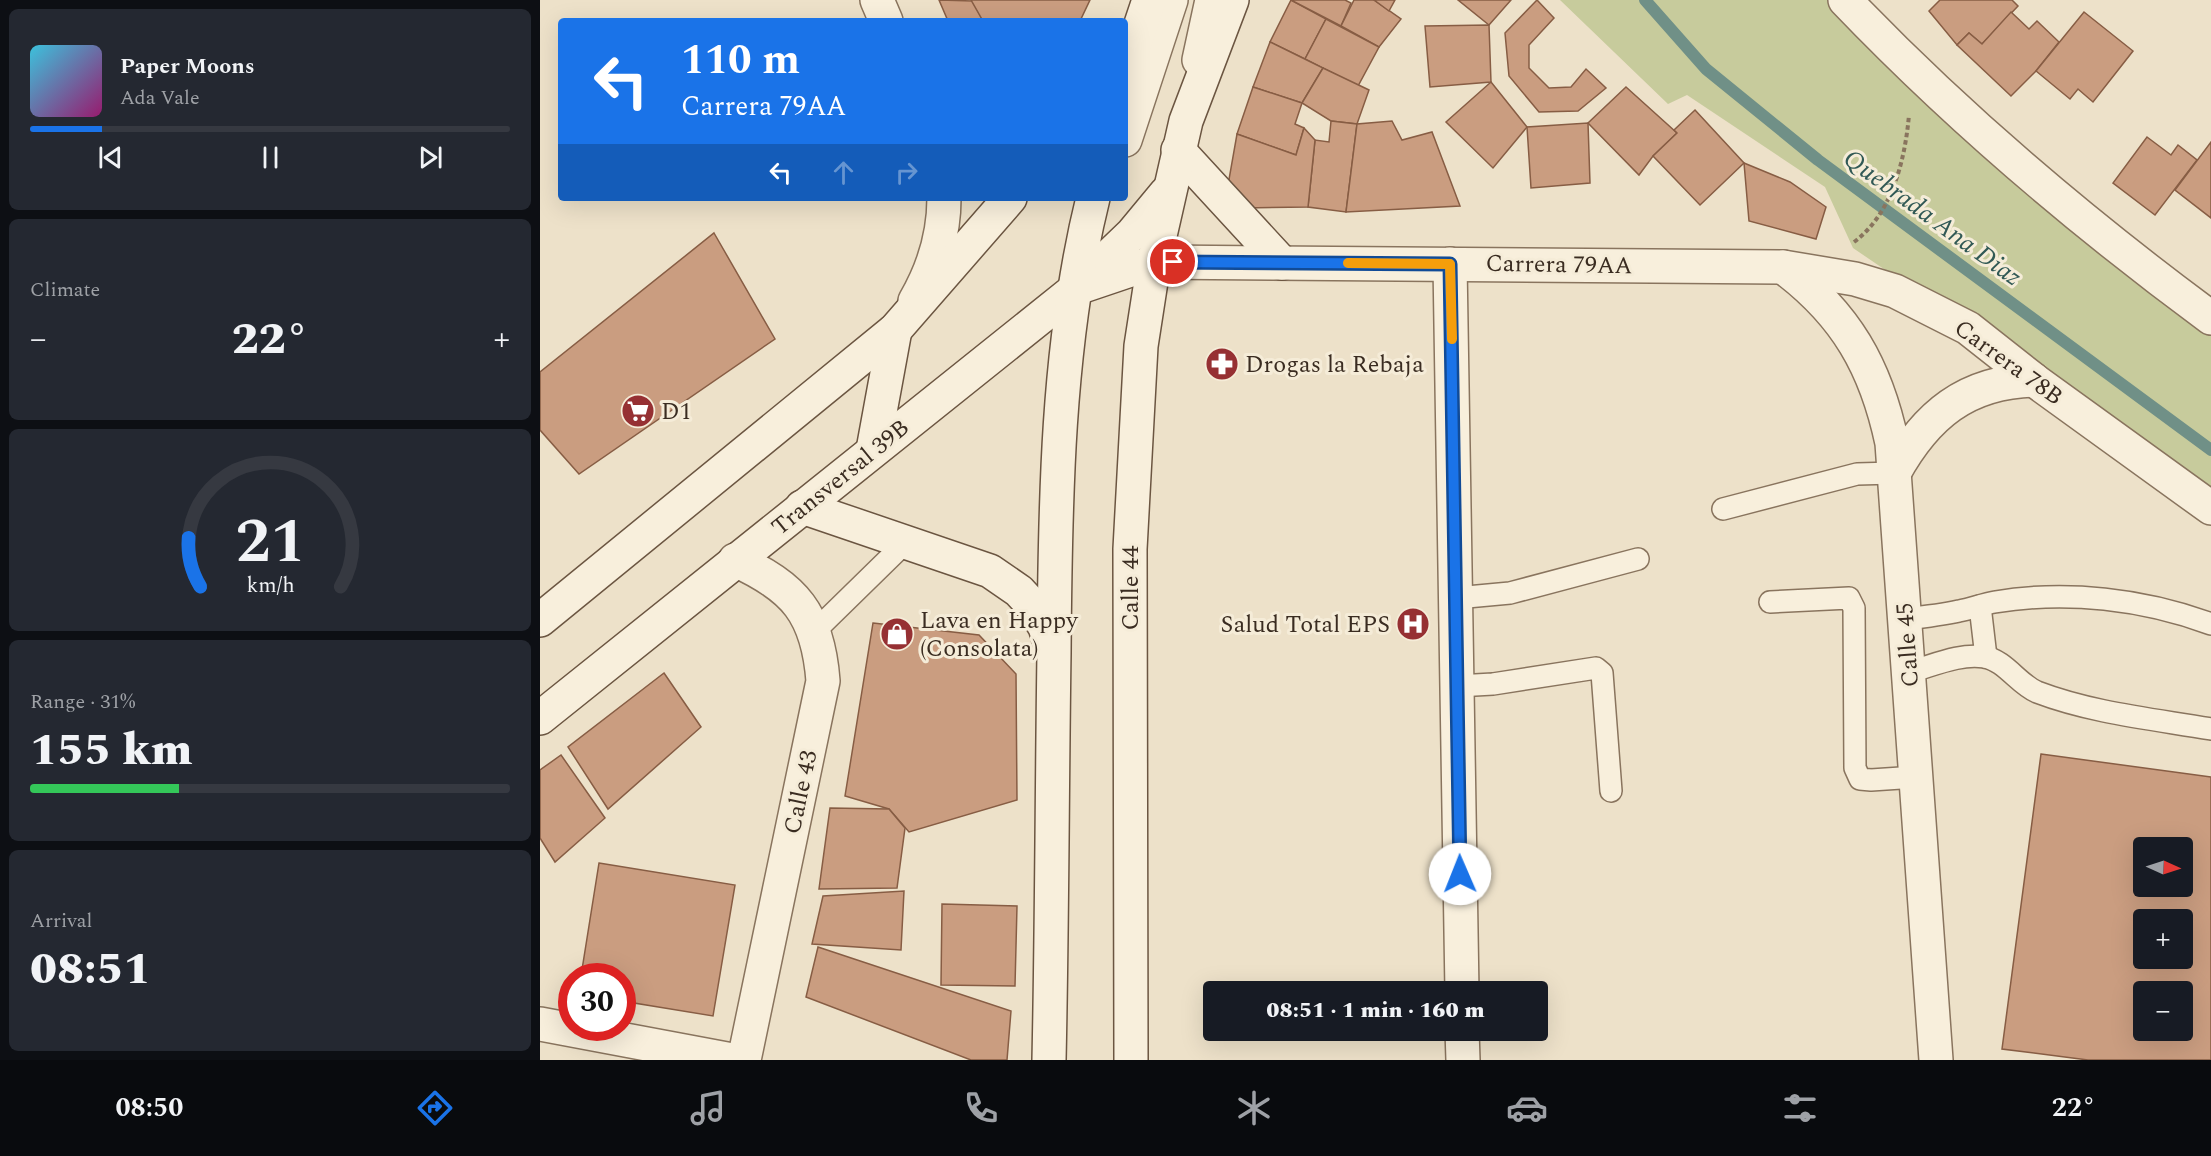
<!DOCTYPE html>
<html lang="en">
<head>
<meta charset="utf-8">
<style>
  :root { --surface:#171b24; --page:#242831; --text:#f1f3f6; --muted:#9ea1a6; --line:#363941; --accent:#1a73e8 }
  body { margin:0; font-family:Spectral,serif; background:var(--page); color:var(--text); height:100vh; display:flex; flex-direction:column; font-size:22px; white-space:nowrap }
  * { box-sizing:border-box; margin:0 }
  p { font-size:20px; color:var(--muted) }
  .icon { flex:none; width:33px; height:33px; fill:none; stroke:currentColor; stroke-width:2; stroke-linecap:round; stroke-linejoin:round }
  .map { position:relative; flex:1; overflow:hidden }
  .sheet { display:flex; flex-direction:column; gap:9px; padding:9px; background:#0d0f14; width:540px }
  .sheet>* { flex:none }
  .guide { position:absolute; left:18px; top:18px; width:570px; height:183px; border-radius:6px; box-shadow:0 6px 24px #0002; background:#1a73e8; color:#fff; overflow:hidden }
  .needle { width:39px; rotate:93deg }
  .buttons { position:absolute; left:1593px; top:837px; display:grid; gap:12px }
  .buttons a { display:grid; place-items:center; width:60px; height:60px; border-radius:6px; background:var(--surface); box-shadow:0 6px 24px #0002; font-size:30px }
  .speed { position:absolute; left:18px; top:963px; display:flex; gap:12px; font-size:30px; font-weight:700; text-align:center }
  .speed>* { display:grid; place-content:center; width:78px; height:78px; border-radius:50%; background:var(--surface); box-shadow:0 6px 24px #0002; line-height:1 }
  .speed .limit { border:9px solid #d22; background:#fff; color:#111 }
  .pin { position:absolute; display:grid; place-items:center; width:51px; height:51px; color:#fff; margin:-26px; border:3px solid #fff; border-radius:50%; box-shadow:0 2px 6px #0007 }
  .me { position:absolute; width:66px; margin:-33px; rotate:359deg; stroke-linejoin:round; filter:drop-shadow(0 0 4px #0008) }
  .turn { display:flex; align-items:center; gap:21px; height:126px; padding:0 24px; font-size:27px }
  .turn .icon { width:78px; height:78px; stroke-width:2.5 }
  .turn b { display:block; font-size:42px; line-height:51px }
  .lanes { display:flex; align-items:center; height:57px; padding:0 24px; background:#0003; justify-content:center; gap:30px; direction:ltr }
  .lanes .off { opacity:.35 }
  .big { font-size:45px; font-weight:800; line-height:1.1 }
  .sheet .tile { flex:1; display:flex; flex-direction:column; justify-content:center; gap:9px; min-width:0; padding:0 21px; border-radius:9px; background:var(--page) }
  .sheet .dial { align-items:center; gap:0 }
  .dial svg { height:156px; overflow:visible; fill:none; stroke:var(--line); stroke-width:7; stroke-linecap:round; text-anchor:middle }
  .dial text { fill:var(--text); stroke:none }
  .song { display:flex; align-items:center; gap:18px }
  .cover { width:72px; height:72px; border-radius:9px; background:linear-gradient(135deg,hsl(190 70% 55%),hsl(320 70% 35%)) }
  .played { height:6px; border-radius:3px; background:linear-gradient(90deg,var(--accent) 15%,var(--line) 15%) }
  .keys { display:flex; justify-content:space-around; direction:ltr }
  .heat { display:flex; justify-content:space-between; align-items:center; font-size:33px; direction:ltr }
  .charge { height:9px; border-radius:4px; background:linear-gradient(90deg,#34c759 31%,var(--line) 0) }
  .trip { position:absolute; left:663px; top:981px; width:345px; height:60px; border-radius:6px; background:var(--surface); box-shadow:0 6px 24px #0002; font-weight:800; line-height:60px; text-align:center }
  .dock { display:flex; height:96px; justify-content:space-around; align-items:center; background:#090b0e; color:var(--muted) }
  .dock .icon { width:42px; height:42px }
  .dock .selected { color:var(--accent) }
  .dock b { font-size:27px; color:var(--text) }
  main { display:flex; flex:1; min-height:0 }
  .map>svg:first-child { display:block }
  .green { fill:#c7cb9c }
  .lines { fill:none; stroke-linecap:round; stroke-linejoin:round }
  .stream { stroke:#709087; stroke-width:12 }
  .building { fill:#ca9d80; stroke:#875d44; stroke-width:1.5; fill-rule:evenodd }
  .service-casing { stroke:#89745e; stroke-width:24 }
  .minor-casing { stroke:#89745e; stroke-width:36 }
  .tertiary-casing { stroke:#89745e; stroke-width:36 }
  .secondary-casing { stroke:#6b5541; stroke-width:36 }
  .path { stroke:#89745e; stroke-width:4; stroke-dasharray:4.5 3; stroke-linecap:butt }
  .service { stroke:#f8efdc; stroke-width:21 }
  .minor { stroke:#f8efdc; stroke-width:33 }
  .tertiary { stroke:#f8efdc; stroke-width:33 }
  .secondary { stroke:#f8efdc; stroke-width:33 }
  .route-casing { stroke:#114b97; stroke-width:15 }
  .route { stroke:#1a73e8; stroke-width:10 }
  .slow { stroke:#f59e0b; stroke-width:10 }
  .labels { text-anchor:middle; stroke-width:6; stroke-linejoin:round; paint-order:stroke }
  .street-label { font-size:24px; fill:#3a2c21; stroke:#f5ecd8 }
  .poi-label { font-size:24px; fill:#3a2c21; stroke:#f5ecd8; text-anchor:start }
  .water-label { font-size:26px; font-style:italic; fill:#315955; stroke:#f5ecd8 }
</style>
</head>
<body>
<main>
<section class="sheet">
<div class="tile">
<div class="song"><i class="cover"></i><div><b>Paper Moons</b><p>Ada Vale</p></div></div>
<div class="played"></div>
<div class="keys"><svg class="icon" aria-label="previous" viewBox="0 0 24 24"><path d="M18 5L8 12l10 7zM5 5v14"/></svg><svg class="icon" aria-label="pause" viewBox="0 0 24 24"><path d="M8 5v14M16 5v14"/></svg><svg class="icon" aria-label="next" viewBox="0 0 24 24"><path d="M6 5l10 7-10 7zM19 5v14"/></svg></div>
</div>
<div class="tile"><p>Climate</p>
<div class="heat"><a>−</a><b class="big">22°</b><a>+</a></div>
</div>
<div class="tile dial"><svg viewBox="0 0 100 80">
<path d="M14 69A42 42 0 1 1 86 69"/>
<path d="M14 69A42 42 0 0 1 8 44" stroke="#1a73e8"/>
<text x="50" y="56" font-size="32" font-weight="700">21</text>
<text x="50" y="72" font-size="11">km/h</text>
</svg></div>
<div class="tile"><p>Range · 31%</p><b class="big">155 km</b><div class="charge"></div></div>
<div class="tile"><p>Arrival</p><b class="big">08:51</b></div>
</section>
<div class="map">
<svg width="1671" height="1060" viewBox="0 0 1671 1060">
  <rect width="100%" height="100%" fill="#ede1c9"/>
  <polygon class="green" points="1020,0 1295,0 1671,326 1671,492 1313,248 1285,187 1147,95 1128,104"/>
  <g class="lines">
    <polyline class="stream" points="1105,0 1166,69 1278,160 1671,450"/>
  </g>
  <g class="building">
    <polygon points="399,0 433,1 443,21 408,21"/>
    <polygon points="431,0 550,0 540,21 443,21"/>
    <polygon points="751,0 786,19 765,59 730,42"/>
    <polygon points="751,0 805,0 811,3 801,26"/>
    <polygon points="814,0 834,0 861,19 839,47 801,26"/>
    <polygon points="834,0 855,0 849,11"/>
    <polygon points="918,0 971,0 949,25"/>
    <polygon points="997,0 1014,18 989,45 989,68 1009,88 1031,87 1046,69 1066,88 1038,111 999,112 969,76 965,33"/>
    <polygon points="1400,0 1472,0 1478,6 1442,44 1429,33 1417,45 1389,11"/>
    <polygon points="1471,12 1489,29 1497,21 1519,42 1496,71 1471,96 1417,45 1429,33 1442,44"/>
    <polygon points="1544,12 1593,51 1553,102 1538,89 1530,99 1496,71"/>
    <polygon points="786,19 839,47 818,86 765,59"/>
    <polygon points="949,25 951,82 890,87 885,26"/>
    <polygon points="730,42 783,68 762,103 713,87"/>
    <polygon points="783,68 829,90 817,124 791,121 762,103"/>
    <polygon points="951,82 987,127 953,168 906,122"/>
    <polygon points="713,87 762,103 755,124 764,128 756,155 697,134"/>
    <polygon points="1086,87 1137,133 1113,156 1099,175 1048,123"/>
    <polygon points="1155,110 1204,163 1160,205 1113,156 1137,133 1134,130"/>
    <polygon points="791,121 817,124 806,212 768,207 775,140 789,142"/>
    <polygon points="852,121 862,140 892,132 920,206 806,212 817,124"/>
    <polygon points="1048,123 1050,183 991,188 987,127"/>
    <polygon points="764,128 775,140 768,207 702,208 688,185 697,134 756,155"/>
    <polygon points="1607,137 1631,155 1638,145 1657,160 1615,215 1573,183"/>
    <polygon points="1671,142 1671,218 1635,190"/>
    <polygon points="1204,163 1250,182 1286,207 1276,239 1209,221"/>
    <polygon points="174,233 235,339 39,474 0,430 0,372"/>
    <polygon points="333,623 439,635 476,674 477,800 369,832 349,809 305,796"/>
    <polygon points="124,673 161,727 68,809 28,747"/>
    <path d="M1501,754l170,23v283h-123l-86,-11zM1604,848h38v38h-38zM1604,920h38v38h-38zM1604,992h38v38h-38z"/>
    <polygon points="21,755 65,818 15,862 0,838 0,770"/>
    <polygon points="290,808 349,809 365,828 357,888 279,889"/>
    <polygon points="59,863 195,885 173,1016 82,1001 82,976 41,976"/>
    <polygon points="364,891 361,950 272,944 283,896"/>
    <polygon points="402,904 477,906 475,986 401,985"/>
    <polygon points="278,947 471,1011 467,1060 431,1060 266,997"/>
  </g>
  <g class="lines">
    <defs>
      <g id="service">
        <polyline points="1183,509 1317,474 1354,473"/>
        <polyline points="916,598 970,593 1098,559"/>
        <polyline points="1230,602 1309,598 1314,608 1315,768 1320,779 1331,780 1376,777"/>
        <polyline points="1440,606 1446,657"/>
        <path d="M1365,619c18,-2 36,-4 54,-8 12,-2 24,-7 36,-9 71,-12 149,-3 216,22"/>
        <polyline points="275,631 366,542"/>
        <path d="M1369,672c23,-6 51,-19 75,-15 21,3 34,27 53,35 55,21 116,27 174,37"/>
        <polyline points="917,686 953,684 1056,668 1062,673 1071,791"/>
      </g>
      <g id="minor">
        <polyline points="337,0 346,21"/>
        <polyline points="910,264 922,992"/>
        <path d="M1243,267c63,47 93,100 109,176l44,617"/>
        <path d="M375,301c18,-31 29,-67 29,-103"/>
        <polyline points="0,1024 192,1060"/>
        <polyline points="922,1030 923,1060"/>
      </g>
      <g id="tertiary">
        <path d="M1305,0c112,117 236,222 366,318"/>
        <polyline points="659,60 672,0"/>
        <polyline points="585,140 631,0"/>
        <polyline points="614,262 1243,267 1315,279 1355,291 1428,328 1494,380 1671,508"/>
        <path d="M1354,473c32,-58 72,-91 140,-93"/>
        <path d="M195,560c60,27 83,54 88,121l-79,379"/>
      </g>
      <g id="secondary">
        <polyline points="585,72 609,0"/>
        <polyline points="638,150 742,263"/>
        <polyline points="544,280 592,234 626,193"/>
        <polyline points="333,450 355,330"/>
        <polyline points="262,507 450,571 479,591 491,604 505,627 510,643"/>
        <polyline points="0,620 355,330 470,198"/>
        <polyline points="0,718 537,288 614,262"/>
        <path d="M509,1060c3,-136 3,-272 5,-407 1,-149 3,-310 39,-455"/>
        <polyline points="591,1060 590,549 601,346 614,262 646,121 692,0"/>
      </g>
    </defs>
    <use href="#service" class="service-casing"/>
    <use href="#minor" class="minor-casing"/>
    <use href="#tertiary" class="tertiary-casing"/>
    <use href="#secondary" class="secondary-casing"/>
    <path class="path" d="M1314,242c38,-28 51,-82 55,-127"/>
    <use href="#service" class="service"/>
    <use href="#minor" class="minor"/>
    <use href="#tertiary" class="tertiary"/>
    <use href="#secondary" class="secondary"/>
  </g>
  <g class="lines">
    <defs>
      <polyline id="route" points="633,262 910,264 920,874"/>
    </defs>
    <use href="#route" class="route-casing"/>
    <use href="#route" class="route"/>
    <polyline class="slow" points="808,263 910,264 912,339"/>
  </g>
  <defs>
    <symbol id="pharmacy-disc" viewBox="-11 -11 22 22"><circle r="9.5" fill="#963033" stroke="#f5ecd8"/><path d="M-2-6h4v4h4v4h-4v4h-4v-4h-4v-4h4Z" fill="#fff"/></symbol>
    <symbol id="supermarket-disc" viewBox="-11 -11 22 22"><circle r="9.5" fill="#963033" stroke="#f5ecd8"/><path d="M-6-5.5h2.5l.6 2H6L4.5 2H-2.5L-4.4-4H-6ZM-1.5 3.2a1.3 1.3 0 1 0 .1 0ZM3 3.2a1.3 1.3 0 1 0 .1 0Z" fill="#fff"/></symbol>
    <symbol id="hospital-disc" viewBox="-11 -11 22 22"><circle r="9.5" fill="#963033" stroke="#f5ecd8"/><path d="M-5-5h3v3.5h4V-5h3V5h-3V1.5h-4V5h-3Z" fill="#fff"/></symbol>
    <symbol id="shop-disc" viewBox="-11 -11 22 22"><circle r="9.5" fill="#963033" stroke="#f5ecd8"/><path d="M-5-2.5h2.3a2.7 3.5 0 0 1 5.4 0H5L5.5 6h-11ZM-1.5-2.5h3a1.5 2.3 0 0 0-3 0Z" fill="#fff"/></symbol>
  </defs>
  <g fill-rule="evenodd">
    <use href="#pharmacy-disc" x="663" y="345" width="38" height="38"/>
    <use href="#supermarket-disc" x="79" y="392" width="38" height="38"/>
    <use href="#hospital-disc" x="854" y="605" width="38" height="38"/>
    <use href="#shop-disc" x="338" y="615" width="38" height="38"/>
  </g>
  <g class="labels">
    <g class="street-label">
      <text transform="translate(1019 264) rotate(1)" y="8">Carrera 79AA</text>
      <text transform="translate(1469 362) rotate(36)" y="8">Carrera 78B</text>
      <text transform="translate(300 477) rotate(-39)" y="8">Transversal 39B</text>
      <text transform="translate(590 588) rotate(-90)" y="8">Calle 44</text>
      <text transform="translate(1367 645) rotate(-94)" y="8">Calle 45</text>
      <text transform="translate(260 792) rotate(-78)" y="8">Calle 43</text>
    </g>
    <g class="poi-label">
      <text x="705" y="372">Drogas la Rebaja</text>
      <text x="121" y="419">D1</text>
      <text x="380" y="628">Lava en Happy<tspan x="380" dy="28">(Consolata)</tspan></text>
      <text x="850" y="632" text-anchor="end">Salud Total EPS</text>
    </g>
    <g class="water-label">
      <text transform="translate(1393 217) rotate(36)" y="9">Quebrada Ana Diaz</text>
    </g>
  </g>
</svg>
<div class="buttons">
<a><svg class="needle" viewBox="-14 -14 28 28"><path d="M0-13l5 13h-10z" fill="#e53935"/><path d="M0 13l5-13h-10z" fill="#9ea1a6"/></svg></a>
<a>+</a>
<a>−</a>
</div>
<div class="speed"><div class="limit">30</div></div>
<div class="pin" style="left:633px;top:262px;background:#d93025"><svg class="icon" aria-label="arrive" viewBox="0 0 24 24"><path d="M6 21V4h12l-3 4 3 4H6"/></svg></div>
<svg class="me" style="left:920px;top:874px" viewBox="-20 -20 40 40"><circle r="19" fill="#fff"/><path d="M0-13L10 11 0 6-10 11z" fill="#1a73e8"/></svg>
<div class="trip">08:51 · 1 min · 160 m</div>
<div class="guide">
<div class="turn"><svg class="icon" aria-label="left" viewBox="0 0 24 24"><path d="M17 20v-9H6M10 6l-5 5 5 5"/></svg><div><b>110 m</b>Carrera 79AA</div></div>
<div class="lanes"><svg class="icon" aria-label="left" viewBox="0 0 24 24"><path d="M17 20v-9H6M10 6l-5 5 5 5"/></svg><svg class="icon off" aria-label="ahead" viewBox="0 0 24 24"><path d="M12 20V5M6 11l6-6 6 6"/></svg><svg class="icon off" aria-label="right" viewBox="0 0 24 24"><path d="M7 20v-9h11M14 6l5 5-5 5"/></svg></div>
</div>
</div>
</main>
<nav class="dock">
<b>08:50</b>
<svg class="icon selected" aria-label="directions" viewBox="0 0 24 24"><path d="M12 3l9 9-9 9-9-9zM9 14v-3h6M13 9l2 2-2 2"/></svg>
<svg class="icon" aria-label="music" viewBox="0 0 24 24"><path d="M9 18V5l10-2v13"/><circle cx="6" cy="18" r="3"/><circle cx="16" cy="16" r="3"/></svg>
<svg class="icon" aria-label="phone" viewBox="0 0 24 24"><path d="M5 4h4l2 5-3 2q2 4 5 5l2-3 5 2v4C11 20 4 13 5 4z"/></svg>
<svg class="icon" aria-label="climate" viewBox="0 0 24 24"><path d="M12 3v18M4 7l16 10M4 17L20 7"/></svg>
<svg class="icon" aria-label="car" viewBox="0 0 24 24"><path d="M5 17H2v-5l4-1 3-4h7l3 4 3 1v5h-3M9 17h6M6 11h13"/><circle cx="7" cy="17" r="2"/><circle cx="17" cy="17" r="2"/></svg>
<svg class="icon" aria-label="filters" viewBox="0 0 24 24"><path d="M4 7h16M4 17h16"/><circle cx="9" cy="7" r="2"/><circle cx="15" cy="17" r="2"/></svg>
<b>22°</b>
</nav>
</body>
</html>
